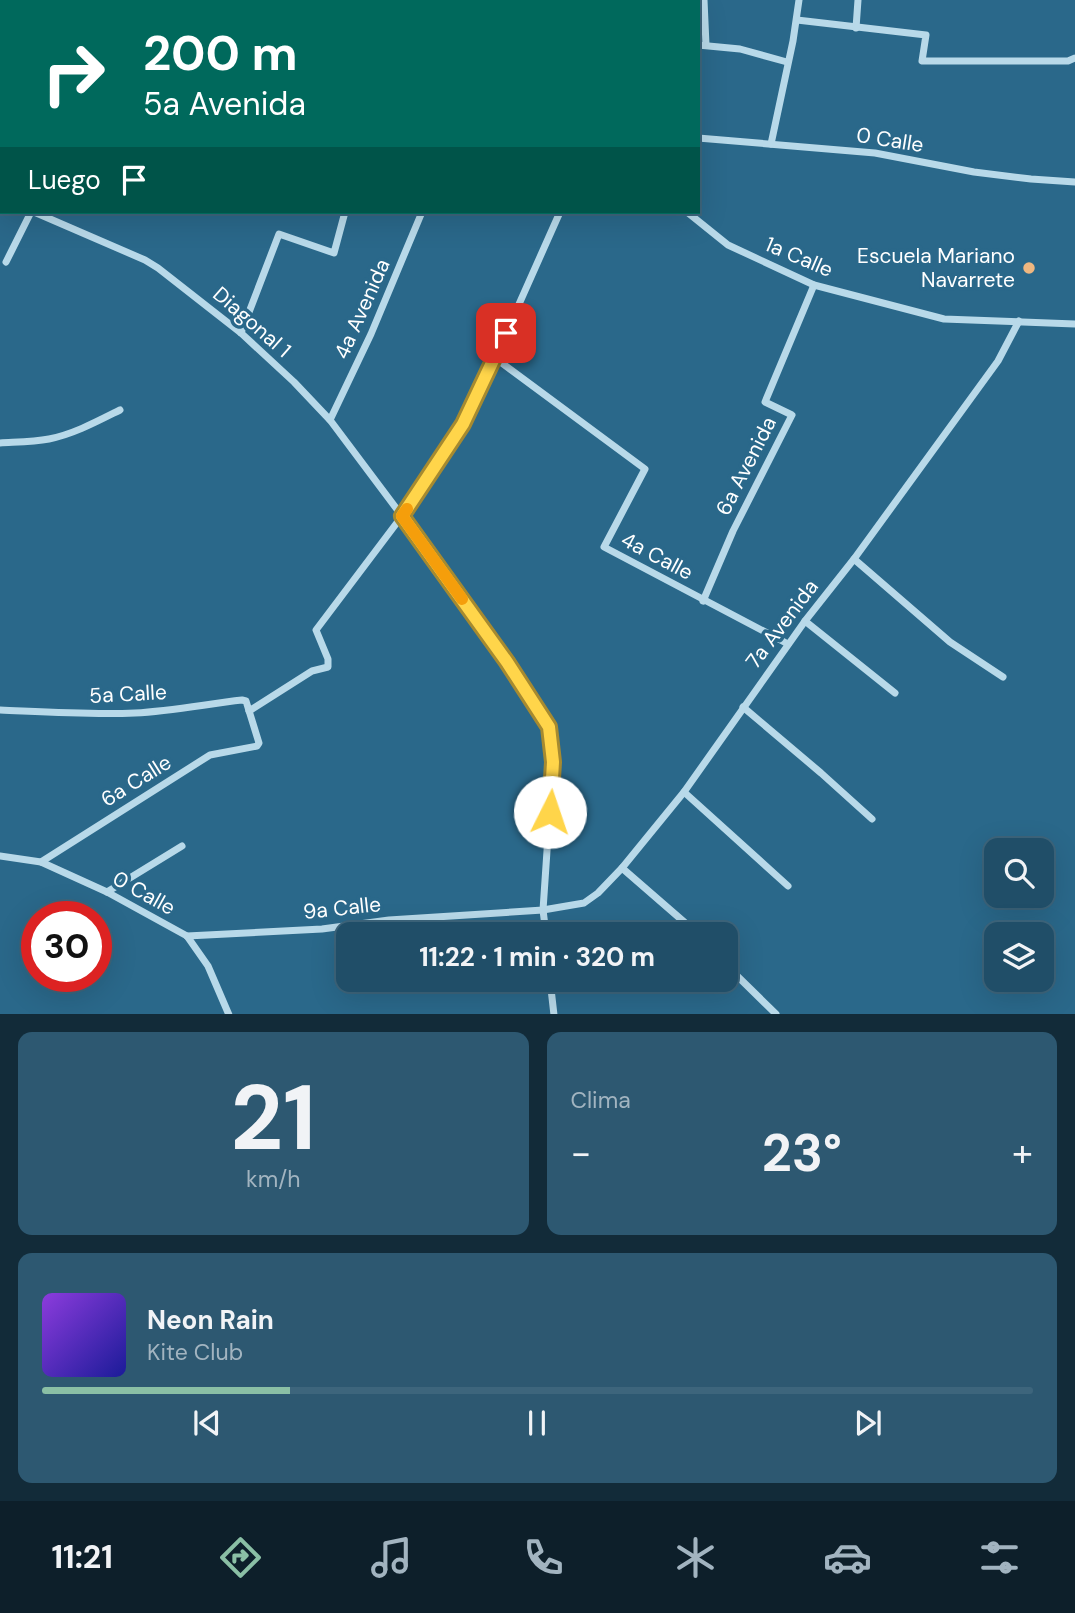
<!DOCTYPE html>
<html lang="es">
<head>
<meta charset="utf-8">
<style>
  :root { --surface:#204e68; --page:#2d5871; --text:#f1f3f6; --muted:#a2b4c0; --line:#3d657c; --accent:#8abfa5 }
  body { margin:0; font-family:"DM Sans",sans-serif; background:var(--page); color:var(--text); height:100vh; display:flex; flex-direction:column; font-size:26px; white-space:nowrap }
  * { box-sizing:border-box; margin:0 }
  p { font-size:23px; color:var(--muted) }
  .icon { flex:none; width:38px; height:38px; fill:none; stroke:currentColor; stroke-width:2; stroke-linecap:round; stroke-linejoin:round }
  .map { position:relative; height:1014px; overflow:hidden }
  .side { display:flex; flex-direction:column; gap:18px; padding:18px; background:#122b39; flex:1 }
  .side>* { flex:none }
  .top-card { position:absolute; left:0px; top:0px; width:700px; height:214px; box-shadow:0 7px 28px #0002,0 0 0 2px var(--line); background:#00695c; color:#fff; overflow:hidden }
  .fabs { position:absolute; left:984px; top:838px; display:grid; gap:14px }
  .fabs a { display:grid; place-items:center; width:70px; height:70px; border-radius:14px; background:var(--surface); box-shadow:0 7px 28px #0002,0 0 0 2px var(--line); font-size:35px }
  .speed { position:absolute; left:21px; top:901px; display:flex; gap:14px; font-size:35px; font-weight:700; text-align:center }
  .speed>* { display:grid; place-content:center; width:91px; height:91px; border-radius:50%; background:var(--surface); box-shadow:0 7px 28px #0002,0 0 0 2px var(--line); line-height:1 }
  .speed .limit { border:10px solid #d22; background:#fff; color:#111 }
  .pin { position:absolute; display:grid; place-items:center; width:60px; height:60px; color:#fff; margin:-30px; border-radius:14px; box-shadow:0 4px 10px #0006 }
  .me { position:absolute; width:77px; margin:-38px; rotate:4deg; stroke-linejoin:round; filter:drop-shadow(0 0 5px #0008) }
  .turn { display:flex; align-items:center; gap:24px; height:147px; padding:0 28px; font-size:32px }
  .turn .icon { width:91px; height:91px; stroke-width:2.5 }
  .turn b { display:block; font-size:49px; line-height:60px }
  .then { display:flex; align-items:center; height:66px; padding:0 28px; background:#0003; gap:14px; font-size:26px }
  .big { font-size:52px; font-weight:700; line-height:1.1 }
  .side .tile { flex:1; display:flex; flex-direction:column; justify-content:center; gap:10px; min-width:0; padding:0 24px; border-radius:14px; background:var(--page) }
  .side .dial { align-items:center; gap:0 }
  .dial b { font-size:91px; line-height:1 }
  .song { display:flex; align-items:center; gap:21px }
  .cover { width:84px; height:84px; border-radius:10px; background:linear-gradient(135deg,hsl(270 70% 55%),hsl(240 70% 35%)) }
  .played { height:7px; border-radius:4px; background:linear-gradient(90deg,var(--accent) 25%,var(--line) 25%) }
  .keys { display:flex; justify-content:space-around; direction:ltr }
  .heat { display:flex; justify-content:space-between; align-items:center; font-size:38px; direction:ltr }
  .side .tiles { flex:1; display:grid; gap:18px; grid-template-columns:1fr 1fr }
  .tile:last-child { grid-column:span 2 }
  .trip { position:absolute; left:336px; top:922px; width:402px; height:70px; border-radius:14px; background:var(--surface); box-shadow:0 7px 28px #0002,0 0 0 2px var(--line); font-weight:700; line-height:70px; text-align:center }
  .dock { display:flex; height:112px; justify-content:space-around; align-items:center; background:#0d1f2a; color:var(--muted) }
  .dock .icon { width:49px; height:49px }
  .dock .current { color:var(--accent) }
  .dock b { font-size:32px; color:var(--text) }
  .map>svg:first-child { display:block }
  .lines { fill:none; stroke-linecap:round; stroke-linejoin:round }
  .street { stroke:#b8d9e9; stroke-width:7 }
  .route-casing { stroke:#a68a30; stroke-width:18 }
  .route { stroke:#ffd54a; stroke-width:12 }
  .slow { stroke:#f59e0b; stroke-width:12 }
  .poi-dot { fill:#efb780; stroke:#2a688a; stroke-width:2.5 }
  .labels { text-anchor:middle; stroke-width:7; stroke-linejoin:round; paint-order:stroke }
  .street-label { font-size:21px; fill:#fff; stroke:#2a688a }
  .poi-label { font-size:21px; fill:#fff; stroke:#2a688a; text-anchor:end }
</style>
</head>
<body>
<div class="map">
<svg width="1075" height="1015" viewBox="0 0 1075 1015">
  <rect width="100%" height="100%" fill="#2a688a"/>
  <g class="lines">
    <g class="street">
      <polyline points="560,0 561,2"/>
      <polyline points="622,0 622,2"/>
      <polyline points="704,0 706,45"/>
      <polyline points="797,20 926,35 922,61 1068,61 1075,58"/>
      <polyline points="856,28 858,0"/>
      <polyline points="698,45 740,49 787,62"/>
      <polyline points="0,54 2,54"/>
      <polyline points="698,138 875,153 974,172 1031,179 1075,182"/>
      <polyline points="771,144 793,41 799,0"/>
      <polyline points="0,153 2,154"/>
      <polyline points="34,212 145,260 158,268 241,333 294,382 330,420 402,516 507,662 549,727 553,762 543,910 546,934"/>
      <polyline points="687,212 728,245 814,285 944,319 1075,324"/>
      <polyline points="6,262 31,212"/>
      <polyline points="241,333 279,234 334,253 345,212"/>
      <polyline points="495,358 645,469 604,547 788,644"/>
      <polyline points="330,420 371,334 422,212"/>
      <path d="M0,443c16,-1 33,-1 49,-4 25,-5 49,-18 71,-29"/>
      <polyline points="854,559 950,642 1003,677"/>
      <polyline points="703,601 733,531 792,415 765,402 814,285"/>
      <polyline points="805,621 895,693"/>
      <polyline points="743,707 821,773 872,819"/>
      <path d="M0,710c45,2 90,5 135,3 36,-2 72,-9 107,-13l4,1 13,42 -2,3 -47,9 -169,107"/>
      <polyline points="249,711 312,671 328,667 328,659 316,630 402,516 463,424 495,358 560,212"/>
      <polyline points="684,792 788,886"/>
      <polyline points="0,856 41,862 107,892 187,936 208,966 229,1015"/>
      <polyline points="622,868 698,934"/>
      <polyline points="107,892 182,846"/>
      <polyline points="187,936 322,929 389,920 543,910 584,903 598,893 622,868 684,792 805,621 854,559 998,361 1019,321"/>
      <polyline points="726,965 776,1014"/>
      <polyline points="550,980 554,1015"/>
    </g>
  </g>
  <g class="lines">
    <defs>
      <polyline id="route" points="506,333 463,424 402,516 507,662 549,727 553,762 550,812"/>
    </defs>
    <use href="#route" class="route-casing"/>
    <use href="#route" class="route"/>
    <polyline class="slow" points="407,509 402,516 462,599"/>
  </g>
  <circle class="poi-dot" cx="1029" cy="268" r="7"/>
  <g class="labels">
    <g class="street-label">
      <text transform="translate(890 140) rotate(9)" y="7">0 Calle</text>
      <text transform="translate(799 257) rotate(23)" y="7">1a Calle</text>
      <text transform="translate(362 309) rotate(-66)" y="7">4a Avenida</text>
      <text transform="translate(252 322) rotate(41)" y="7">Diagonal 1</text>
      <text transform="translate(746 466) rotate(-63)" y="7">6a Avenida</text>
      <text transform="translate(657 556) rotate(28)" y="7">4a Calle</text>
      <text transform="translate(782 624) rotate(-53)" y="7">7a Avenida</text>
      <text transform="translate(128 694) rotate(-3)" y="7">5a Calle</text>
      <text transform="translate(136 781) rotate(-32)" y="7">6a Calle</text>
      <text transform="translate(144 893) rotate(29)" y="7">0 Calle</text>
      <text transform="translate(342 908) rotate(-6)" y="7">9a Calle</text>
    </g>
    <g class="poi-label">
      <text x="1015" y="263">Escuela Mariano<tspan x="1015" dy="24">Navarrete</tspan></text>
    </g>
  </g>
</svg>
<div class="fabs">
<a><svg class="icon" aria-label="search" viewBox="0 0 24 24"><circle cx="10" cy="10" r="6"/><path d="M15 15l6 6"/></svg></a>
<a><svg class="icon" aria-label="layers" viewBox="0 0 24 24"><path d="M12 4l9 5-9 5-9-5zM3 14l9 5 9-5"/></svg></a>
</div>
<div class="speed"><div class="limit">30</div></div>
<div class="pin" style="left:506px;top:333px;background:#d93025"><svg class="icon" aria-label="arrive" viewBox="0 0 24 24"><path d="M6 21V4h12l-3 4 3 4H6"/></svg></div>
<svg class="me" style="left:550px;top:812px" viewBox="-20 -20 40 40"><circle r="19" fill="#fff"/><path d="M0-13L10 11 0 6-10 11z" fill="#ffd54a"/></svg>
<div class="trip">11:22 · 1 min · 320 m</div>
<div class="top-card">
<div class="turn"><svg class="icon" aria-label="right" viewBox="0 0 24 24"><path d="M7 20v-9h11M14 6l5 5-5 5"/></svg><div><b>200 m</b>5a Avenida</div></div>
<div class="then">Luego<svg class="icon" aria-label="arrive" viewBox="0 0 24 24"><path d="M6 21V4h12l-3 4 3 4H6"/></svg></div>
</div>
</div>
<section class="side">
<div class="tiles">
<div class="tile dial"><b>21</b><p>km/h</p></div>
<div class="tile"><p>Clima</p>
<div class="heat"><a>−</a><b class="big">23°</b><a>+</a></div>
</div>
<div class="tile">
<div class="song"><i class="cover"></i><div><b>Neon Rain</b><p>Kite Club</p></div></div>
<div class="played"></div>
<div class="keys"><svg class="icon" aria-label="previous" viewBox="0 0 24 24"><path d="M18 5L8 12l10 7zM5 5v14"/></svg><svg class="icon" aria-label="pause" viewBox="0 0 24 24"><path d="M8 5v14M16 5v14"/></svg><svg class="icon" aria-label="next" viewBox="0 0 24 24"><path d="M6 5l10 7-10 7zM19 5v14"/></svg></div>
</div>
</div>
</section>
<nav class="dock">
<b>11:21</b>
<svg class="icon current" aria-label="directions" viewBox="0 0 24 24"><path d="M12 3l9 9-9 9-9-9zM9 14v-3h6M13 9l2 2-2 2"/></svg>
<svg class="icon" aria-label="music" viewBox="0 0 24 24"><path d="M9 18V5l10-2v13"/><circle cx="6" cy="18" r="3"/><circle cx="16" cy="16" r="3"/></svg>
<svg class="icon" aria-label="phone" viewBox="0 0 24 24"><path d="M5 4h4l2 5-3 2q2 4 5 5l2-3 5 2v4C11 20 4 13 5 4z"/></svg>
<svg class="icon" aria-label="climate" viewBox="0 0 24 24"><path d="M12 3v18M4 7l16 10M4 17L20 7"/></svg>
<svg class="icon" aria-label="car" viewBox="0 0 24 24"><path d="M5 17H2v-5l4-1 3-4h7l3 4 3 1v5h-3M9 17h6M6 11h13"/><circle cx="7" cy="17" r="2"/><circle cx="17" cy="17" r="2"/></svg>
<svg class="icon" aria-label="filters" viewBox="0 0 24 24"><path d="M4 7h16M4 17h16"/><circle cx="9" cy="7" r="2"/><circle cx="15" cy="17" r="2"/></svg>
</nav>
</body>
</html>
